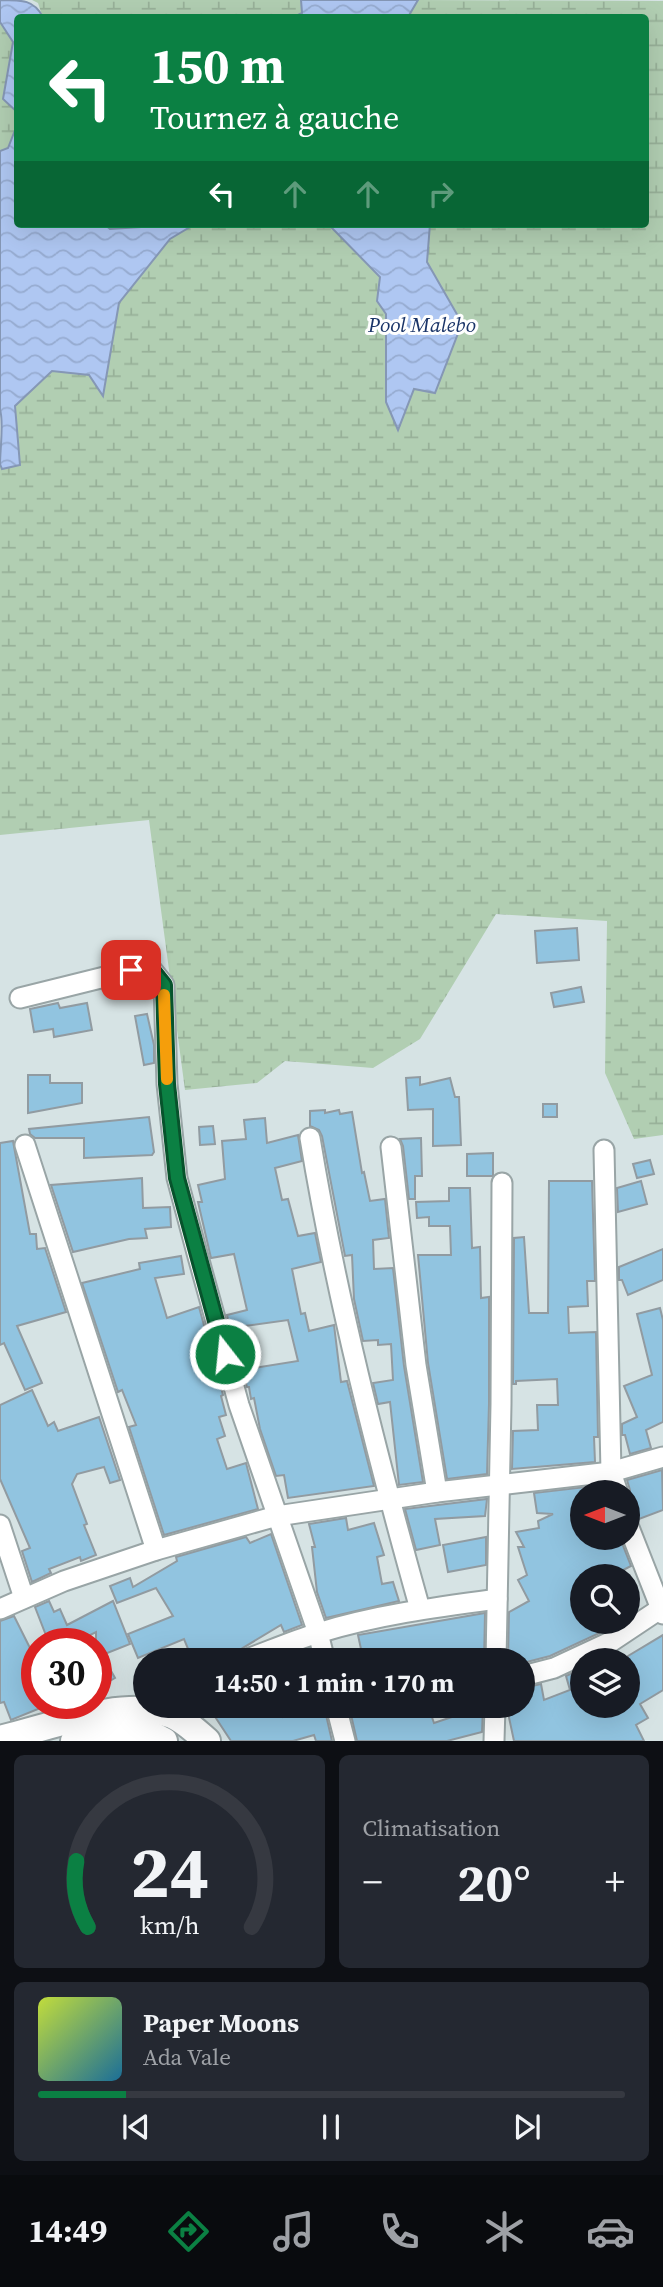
<!DOCTYPE html>
<html lang="fr">
<head>
<meta charset="utf-8">
<style>
  :root { --surface:#171b24; --page:#242831; --text:#f1f3f6; --muted:#9ea1a6; --line:#363941; --accent:#0b8043 }
  body { margin:0; font-family:"Source Serif 4",serif; background:var(--page); color:var(--text); height:100vh; display:flex; flex-direction:column; font-size:26px; white-space:nowrap }
  * { box-sizing:border-box; margin:0 }
  p { font-size:23px; color:var(--muted) }
  .icon { flex:none; width:38px; height:38px; fill:none; stroke:currentColor; stroke-width:2; stroke-linecap:round; stroke-linejoin:round }
  .map { position:relative; height:1741px; overflow:hidden }
  .panel { display:flex; flex-direction:column; gap:14px; padding:14px; background:#0d0f14; flex:1 }
  .panel>* { flex:none }
  .banner { position:absolute; left:14px; top:14px; width:635px; height:214px; border-radius:7px; box-shadow:0 7px 28px #0002; background:#0b8043; color:#fff; overflow:hidden }
  .needle { width:46px; rotate:270deg }
  .tools { position:absolute; left:570px; top:1480px; display:grid; gap:14px }
  .tools a { display:grid; place-items:center; width:70px; height:70px; border-radius:50%; background:var(--surface); box-shadow:0 7px 28px #0002; font-size:35px }
  .speed { position:absolute; left:21px; top:1628px; display:flex; gap:14px; font-size:35px; font-weight:700; text-align:center }
  .speed>* { display:grid; place-content:center; width:91px; height:91px; border-radius:50%; background:var(--surface); box-shadow:0 7px 28px #0002; line-height:1 }
  .speed .limit { border:10px solid #d22; background:#fff; color:#111 }
  .pin { position:absolute; display:grid; place-items:center; width:60px; height:60px; color:#fff; margin:-30px; border-radius:14px; box-shadow:0 4px 10px #0006 }
  .me { position:absolute; width:77px; margin:-38px; rotate:344deg; stroke-linejoin:round; filter:drop-shadow(0 0 5px #0008) }
  .turn { display:flex; align-items:center; gap:24px; height:147px; padding:0 21px; font-size:32px }
  .turn .icon { width:91px; height:91px; stroke-width:2.5 }
  .turn b { display:block; font-size:49px; line-height:60px }
  .lanes { display:flex; align-items:center; height:66px; padding:0 21px; background:#0003; justify-content:center; gap:35px; direction:ltr }
  .lanes .off { opacity:.35 }
  .big { font-size:52px; font-weight:700; line-height:1.1 }
  .panel .widget { flex:1; display:flex; flex-direction:column; justify-content:center; gap:10px; min-width:0; padding:0 24px; border-radius:10px; background:var(--page) }
  .panel .dial { align-items:center; gap:0 }
  .dial svg { height:182px; overflow:visible; fill:none; stroke:var(--line); stroke-width:7; stroke-linecap:round; text-anchor:middle }
  .dial text { fill:var(--text); stroke:none }
  .song { display:flex; align-items:center; gap:21px }
  .cover { width:84px; height:84px; border-radius:10px; background:linear-gradient(135deg,hsl(70 70% 55%),hsl(200 70% 35%)) }
  .played { height:7px; border-radius:4px; background:linear-gradient(90deg,var(--accent) 15%,var(--line) 15%) }
  .keys { display:flex; justify-content:space-around; direction:ltr }
  .heat { display:flex; justify-content:space-between; align-items:center; font-size:38px; direction:ltr }
  .panel .tiles { flex:1; display:grid; gap:14px; grid-template-columns:1fr 1fr }
  .widget:last-child { grid-column:span 2 }
  .trip { position:absolute; left:133px; top:1648px; width:402px; height:70px; border-radius:35px; background:var(--surface); box-shadow:0 7px 28px #0002; font-weight:700; line-height:70px; text-align:center }
  .tab-bar { display:flex; height:112px; justify-content:space-around; align-items:center; background:#090b0e; color:var(--muted) }
  .tab-bar .icon { width:49px; height:49px }
  .tab-bar .current { color:var(--accent) }
  .tab-bar b { font-size:32px; color:var(--text) }
  .map>svg:first-child { display:block }
  .wetland { fill:url(#wetland-marsh) }
  .water { fill:url(#water-waves); stroke:#8597b5; stroke-width:2 }
  .building { fill:#91c4e0; stroke:#919ba1; stroke-width:2 }
  .lines { fill:none; stroke-linecap:round; stroke-linejoin:round }
  .minor-casing { stroke:#99a5a6; stroke-width:23 }
  .major-casing { stroke:#99a5a6; stroke-width:30 }
  .minor { stroke:#fff; stroke-width:19 }
  .major { stroke:#fff; stroke-width:26 }
  .route-casing { stroke:#07532c; stroke-width:18 }
  .route { stroke:#0b8043; stroke-width:12 }
  .slow { stroke:#f59e0b; stroke-width:12 }
  .labels { text-anchor:middle; stroke-width:6; stroke-linejoin:round; paint-order:stroke }
  .water-label { font-size:21px; font-style:italic; fill:#1a3468; stroke:#fff }
</style>
</head>
<body>
<div class="map">
<svg width="663" height="1741" viewBox="0 0 663 1741">
  <defs>
    <pattern id="wetland-marsh" width="20" height="14" patternUnits="userSpaceOnUse" patternTransform="scale(1.75)"><rect width="20" height="14" fill="#b1ceb2"/><path d="M1 5h8M5 5V1M11 12h8M15 12V8" fill="none" stroke="#98b199"/></pattern>
    <pattern id="water-waves" width="16" height="10" patternUnits="userSpaceOnUse" patternTransform="scale(1.75)"><rect width="16" height="10" fill="#afc7f2"/><path d="M0 5q4-4 8 0t8 0" fill="none" stroke="#96abd0"/></pattern>
  </defs>
  <rect width="100%" height="100%" fill="#d6e3e4"/>
  <g class="wetland">
    <polygon points="32,0 301,0 302,13 294,18 43,18 38,3"/>
    <polygon points="418,0 663,1 663,1135 634,1139 605,1073 607,921 496,914 420,1039 373,1068 285,1061 257,1083 185,1090 149,820 0,835 0,464 2,469 20,465 15,406 52,371 90,375 103,395 119,303 170,239 195,224 328,224 380,277 377,301 386,314 386,402 398,429 414,388 462,323 427,262 430,224 646,224 646,18 408,17"/>
    <polygon points="0,22 13,42 3,99 18,112 17,125 8,148 0,151"/>
  </g>
  <g class="water">
    <path d="M0,0c23,0 34,0 43,17l-25,1 -1,94 -14,-13 10,-57 -13,-20z"/>
    <polygon points="301,0 418,0 408,17 294,17 302,13"/>
    <path d="M17,125l1,99h86l6,5 31,-2 3,-3h51l-25,15 -51,64 -16,93 -14,-21 -37,-4 -37,35 5,59 -18,4 -2,-5c0,-13 4,-44 0,-54v-259l8,-3z"/>
    <polygon points="328,224 430,224 427,262 462,323 435,393 414,389 398,430 386,402 386,314 377,301 380,277"/>
  </g>
  <g class="building">
    <polygon points="577,928 579,960 537,963 535,931"/>
    <polygon points="581,987 584,1002 554,1007 551,993"/>
    <polygon points="58,1003 60,1008 87,1003 92,1030 54,1037 53,1029 34,1032 30,1009"/>
    <polygon points="147,1014 154,1045 154,1063 144,1065 135,1016"/>
    <polygon points="28,1075 50,1075 50,1083 82,1083 82,1103 28,1113"/>
    <polygon points="420,1077 420,1085 450,1078 455,1097 459,1097 461,1145 433,1146 433,1109 408,1110 406,1078"/>
    <rect x="543" y="1104" width="14" height="13"/>
    <polygon points="325,1110 325,1113 339,1110 340,1114 352,1112 362,1173 364,1172 370,1201 385,1199 389,1238 373,1240 374,1269 393,1268 404,1366 423,1482 399,1485 390,1402 378,1404 373,1383 393,1380 391,1344 378,1345 378,1340 363,1341 354,1299 352,1255 345,1256 322,1136 319,1130 310,1126 310,1111"/>
    <polygon points="149,1117 154,1152 152,1155 84,1158 84,1138 35,1138 30,1134 29,1129"/>
    <polygon points="265,1118 267,1143 298,1135 302,1161 275,1168 282,1200 288,1199 298,1236 315,1233 321,1262 292,1269 301,1314 305,1313 309,1331 334,1325 341,1382 347,1381 374,1486 288,1498 284,1475 276,1476 260,1429 254,1398 251,1399 249,1387 247,1387 242,1370 298,1361 288,1320 230,1328 227,1315 247,1310 234,1254 211,1258 198,1202 202,1202 198,1185 225,1179 222,1141 246,1139 244,1120"/>
    <polygon points="213,1126 215,1144 200,1145 199,1127"/>
    <polygon points="421,1138 422,1176 415,1176 415,1199 409,1199 403,1146 400,1139"/>
    <polygon points="13,1141 30,1234 36,1234 37,1249 45,1248 66,1312 17,1326 42,1383 25,1390 4,1343 0,1345 0,1143"/>
    <polygon points="493,1153 493,1176 467,1176 467,1154"/>
    <polygon points="650,1160 654,1174 637,1178 633,1164"/>
    <polygon points="142,1178 143,1208 170,1207 171,1227 145,1229 147,1238 129,1239 73,1252 51,1185"/>
    <polygon points="549,1181 592,1181 595,1281 587,1281 588,1306 568,1307 569,1333 596,1332 598,1437 594,1437 595,1462 512,1469 513,1431 538,1430 537,1405 558,1405 557,1379 516,1381 516,1384 513,1384 514,1238 524,1237 529,1313 548,1313"/>
    <polygon points="641,1181 647,1204 618,1212 617,1188"/>
    <polygon points="449,1188 470,1188 472,1248 480,1247 481,1298 489,1297 489,1404 487,1474 447,1479 428,1363 418,1255 451,1255 450,1226 429,1226 429,1217 417,1218 416,1202 449,1201"/>
    <polygon points="663,1249 663,1280 628,1295 622,1280 619,1280 619,1267"/>
    <polygon points="181,1256 184,1274 155,1278 167,1318 199,1307 223,1395 221,1396 226,1415 219,1417 225,1436 217,1439 227,1469 246,1463 258,1509 164,1535 129,1427 136,1425 122,1390 118,1392 82,1283 140,1269 139,1263"/>
    <polygon points="660,1308 663,1320 663,1422 646,1430 651,1448 630,1454 625,1435 622,1435 622,1424 637,1417 624,1386 652,1375 637,1314"/>
    <polygon points="32,1390 48,1426 54,1422 58,1431 99,1417 120,1480 110,1483 104,1467 77,1474 72,1484 87,1524 84,1525 96,1555 81,1561 80,1557 49,1569 51,1573 32,1582 22,1551 30,1548 0,1479 0,1405"/>
    <polygon points="662,1470 663,1510 639,1519 629,1498 630,1490 627,1480"/>
    <polygon points="603,1485 605,1493 583,1493 583,1538 620,1538 631,1566 610,1577 583,1577 583,1622 618,1622 606,1630 550,1656 523,1663 523,1661 508,1661 509,1612 529,1601 518,1580 527,1575 518,1547 524,1547 516,1532 539,1528 538,1521 553,1514 537,1513 534,1493"/>
    <polygon points="487,1499 485,1516 435,1519 440,1545 416,1550 405,1509"/>
    <polygon points="346,1518 348,1530 374,1523 384,1555 377,1557 382,1584 393,1582 399,1601 326,1618 317,1592 312,1547 315,1547 309,1524"/>
    <polygon points="271,1534 302,1625 284,1632 281,1625 221,1661 193,1661 184,1639 138,1658 128,1634 173,1616 156,1588 117,1603 110,1586 130,1578 133,1587 177,1561 176,1557 246,1537 250,1543"/>
    <polygon points="486,1537 486,1565 448,1572 443,1545"/>
    <polygon points="49,1601 54,1612 60,1609 67,1625 113,1601 130,1644 102,1655 115,1678 96,1689 96,1632 74,1643 49,1643 35,1607"/>
    <polygon points="485,1613 484,1661 438,1661 437,1654 410,1657 411,1661 337,1661 336,1655 361,1649 358,1635"/>
    <polygon points="14,1616 37,1662 37,1703 41,1703 43,1707 11,1720 4,1702 0,1703 0,1621"/>
    <polygon points="663,1635 663,1690 640,1704 648,1718 636,1725 644,1741 514,1741 507,1708 523,1706 523,1688 541,1684 544,1700 570,1690 566,1676 583,1668 583,1706 628,1706 628,1656"/>
    <polygon points="208,1706 277,1706 283,1717 324,1706 332,1741 316,1741 314,1735 293,1741 231,1741"/>
    <polygon points="349,1706 428,1706 434,1723 461,1714 460,1706 483,1706 482,1732 447,1741 357,1741"/>
  </g>
  <g class="lines">
    <defs>
      <g id="minor">
        <polyline points="20,998 145,967 152,970 164,985 167,1084 177,1178 197,1253 239,1405 318,1633 325,1661"/>
        <path d="M310,1138c26,158 67,318 110,471"/>
        <polyline points="25,1145 156,1550"/>
        <polyline points="391,1147 416,1365 437,1492"/>
        <polyline points="604,1150 611,1472 618,1493"/>
        <polyline points="0,1525 24,1598"/>
        <polyline points="628,1525 663,1614"/>
        <polyline points="0,1609 64,1581 156,1550 277,1516 437,1492 611,1472 663,1457"/>
        <path d="M242,1661c25,-9 50,-20 76,-28 58,-18 119,-26 179,-34"/>
        <polyline points="496,1661 501,1404 502,1183"/>
        <polyline points="523,1676 554,1668 612,1641 663,1607"/>
        <polyline points="336,1706 345,1741"/>
        <polyline points="494,1741 495,1706"/>
      </g>
      <g id="major">
        <path d="M0,1739c50,-12 123,-41 172,-24 12,5 25,17 35,26"/>
        <path d="M74,1741c30,-9 61,-17 90,0"/>
      </g>
    </defs>
    <use href="#minor" class="minor-casing"/>
    <use href="#major" class="major-casing"/>
    <use href="#minor" class="minor"/>
    <use href="#major" class="major"/>
  </g>
  <g class="lines">
    <defs>
      <polyline id="route" points="131,970 145,967 152,970 164,985 167,1084 177,1178 225,1354"/>
    </defs>
    <use href="#route" class="route-casing"/>
    <use href="#route" class="route"/>
    <polyline class="slow" points="164,995 167,1079"/>
  </g>
  <g class="labels">
    <g class="water-label">
      <text x="422" y="332">Pool Malebo</text>
    </g>
  </g>
</svg>
<div class="tools">
<a><svg class="needle" viewBox="-14 -14 28 28"><path d="M0-13l5 13h-10z" fill="#e53935"/><path d="M0 13l5-13h-10z" fill="#9ea1a6"/></svg></a>
<a><svg class="icon" aria-label="search" viewBox="0 0 24 24"><circle cx="10" cy="10" r="6"/><path d="M15 15l6 6"/></svg></a>
<a><svg class="icon" aria-label="layers" viewBox="0 0 24 24"><path d="M12 4l9 5-9 5-9-5zM3 14l9 5 9-5"/></svg></a>
</div>
<div class="speed"><div class="limit">30</div></div>
<div class="pin" style="left:131px;top:970px;background:#d93025"><svg class="icon" aria-label="arrive" viewBox="0 0 24 24"><path d="M6 21V4h12l-3 4 3 4H6"/></svg></div>
<svg class="me" style="left:225px;top:1354px" viewBox="-20 -20 40 40"><circle r="17" fill="#0b8043" stroke="#fff" stroke-width="3"/><path d="M0-11L8 9 0 5-8 9z" fill="#fff"/></svg>
<div class="trip">14:50 · 1 min · 170 m</div>
<div class="banner">
<div class="turn"><svg class="icon" aria-label="left" viewBox="0 0 24 24"><path d="M17 20v-9H6M10 6l-5 5 5 5"/></svg><div><b>150 m</b>Tournez à gauche</div></div>
<div class="lanes"><svg class="icon" aria-label="left" viewBox="0 0 24 24"><path d="M17 20v-9H6M10 6l-5 5 5 5"/></svg><svg class="icon off" aria-label="ahead" viewBox="0 0 24 24"><path d="M12 20V5M6 11l6-6 6 6"/></svg><svg class="icon off" aria-label="ahead" viewBox="0 0 24 24"><path d="M12 20V5M6 11l6-6 6 6"/></svg><svg class="icon off" aria-label="right" viewBox="0 0 24 24"><path d="M7 20v-9h11M14 6l5 5-5 5"/></svg></div>
</div>
</div>
<section class="panel">
<div class="tiles">
<div class="widget dial"><svg viewBox="0 0 100 80">
<path d="M14 69A42 42 0 1 1 86 69"/>
<path d="M14 69A42 42 0 0 1 9 40" stroke="#0b8043"/>
<text x="50" y="56" font-size="32" font-weight="700">24</text>
<text x="50" y="72" font-size="11">km/h</text>
</svg></div>
<div class="widget"><p>Climatisation</p>
<div class="heat"><a>−</a><b class="big">20°</b><a>+</a></div>
</div>
<div class="widget">
<div class="song"><i class="cover"></i><div><b>Paper Moons</b><p>Ada Vale</p></div></div>
<div class="played"></div>
<div class="keys"><svg class="icon" aria-label="previous" viewBox="0 0 24 24"><path d="M18 5L8 12l10 7zM5 5v14"/></svg><svg class="icon" aria-label="pause" viewBox="0 0 24 24"><path d="M8 5v14M16 5v14"/></svg><svg class="icon" aria-label="next" viewBox="0 0 24 24"><path d="M6 5l10 7-10 7zM19 5v14"/></svg></div>
</div>
</div>
</section>
<nav class="tab-bar">
<b>14:49</b>
<svg class="icon current" aria-label="directions" viewBox="0 0 24 24"><path d="M12 3l9 9-9 9-9-9zM9 14v-3h6M13 9l2 2-2 2"/></svg>
<svg class="icon" aria-label="music" viewBox="0 0 24 24"><path d="M9 18V5l10-2v13"/><circle cx="6" cy="18" r="3"/><circle cx="16" cy="16" r="3"/></svg>
<svg class="icon" aria-label="phone" viewBox="0 0 24 24"><path d="M5 4h4l2 5-3 2q2 4 5 5l2-3 5 2v4C11 20 4 13 5 4z"/></svg>
<svg class="icon" aria-label="climate" viewBox="0 0 24 24"><path d="M12 3v18M4 7l16 10M4 17L20 7"/></svg>
<svg class="icon" aria-label="car" viewBox="0 0 24 24"><path d="M5 17H2v-5l4-1 3-4h7l3 4 3 1v5h-3M9 17h6M6 11h13"/><circle cx="7" cy="17" r="2"/><circle cx="17" cy="17" r="2"/></svg>
</nav>
</body>
</html>
